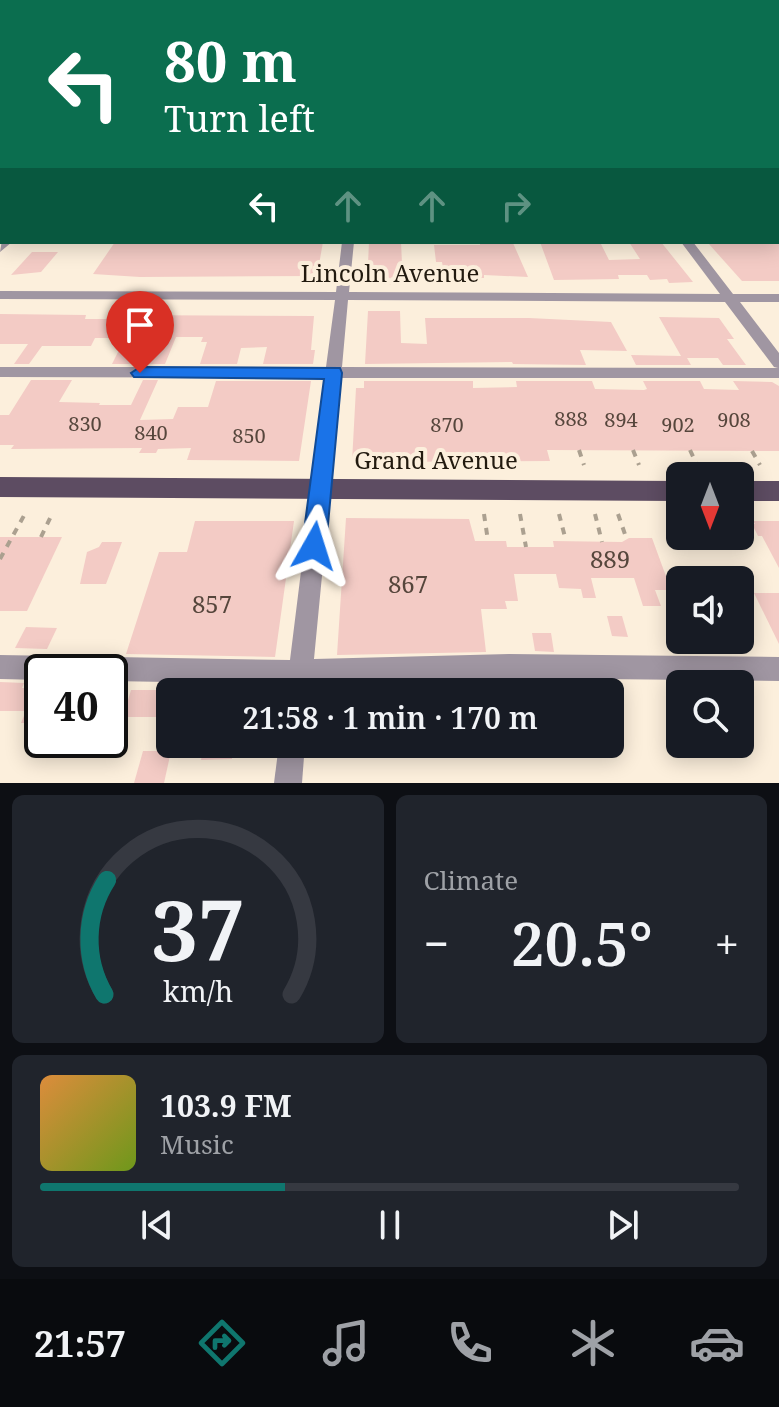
<!DOCTYPE html>
<html lang="en">
<head>
<meta charset="utf-8">
<style>
  :root { --surface:#171b24; --page:#20242c; --text:#f1f3f6; --muted:#9ea1a6; --line:#363941; --accent:#0f766e }
  body { margin:0; font-family:"Noto Serif",serif; background:var(--page); color:var(--text); height:100vh; display:flex; flex-direction:column; font-size:30px; white-space:nowrap }
  * { box-sizing:border-box; margin:0 }
  p { font-size:26px; color:var(--muted) }
  .icon { flex:none; width:44px; height:44px; fill:none; stroke:currentColor; stroke-width:2; stroke-linecap:round; stroke-linejoin:round }
  .map { position:relative; height:783px; overflow:hidden }
  .details { display:flex; flex-direction:column; gap:12px; padding:12px; background:#0d0f14; flex:1 }
  .details>* { flex:none }
  .banner { position:absolute; left:0px; top:0px; width:780px; height:244px; box-shadow:0 4px 20px #0003; background:#0b6e4f; color:#fff; overflow:hidden }
  .needle { width:52px; rotate:180deg }
  .tools { position:absolute; left:666px; top:462px; display:grid; gap:16px }
  .tools a { display:grid; place-items:center; width:88px; height:88px; border-radius:12px; background:var(--surface); box-shadow:0 4px 20px #0003; font-size:40px }
  .speed { position:absolute; left:24px; top:654px; display:flex; gap:16px; font-size:40px; font-weight:700; text-align:center }
  .speed>* { display:grid; place-content:center; width:104px; height:104px; border-radius:50%; background:var(--surface); box-shadow:0 4px 20px #0003; line-height:1 }
  .speed .limit { border:4px solid #111; border-radius:12px; background:#fff; color:#111 }
  .pin { position:absolute; display:grid; place-items:center; width:68px; height:68px; color:#fff; margin:-82px -34px; border-radius:50% 50% 50% 0; rotate:-45deg; box-shadow:0 0 8px #0007 }
  .pin .icon { rotate:45deg }
  .me { position:absolute; width:88px; margin:-44px; rotate:6deg; stroke-linejoin:round; filter:drop-shadow(0 0 6px #0008) }
  .turn { display:flex; align-items:center; gap:28px; height:168px; padding:0 32px; font-size:36px }
  .turn .icon { width:104px; height:104px; stroke-width:2.5 }
  .turn b { display:block; font-size:56px; line-height:68px }
  .lanes { display:flex; align-items:center; height:76px; padding:0 32px; background:#0003; justify-content:center; gap:40px; direction:ltr }
  .lanes .off { opacity:.35 }
  .big { font-size:60px; font-weight:600; line-height:1.1 }
  .details .tile { flex:1; display:flex; flex-direction:column; justify-content:center; gap:12px; min-width:0; padding:0 28px; border-radius:12px; background:var(--page) }
  .details .dial { align-items:center; gap:0 }
  .dial svg { height:208px; overflow:visible; fill:none; stroke:var(--line); stroke-width:7; stroke-linecap:round; text-anchor:middle }
  .dial text { fill:var(--text); stroke:none }
  .song { display:flex; align-items:center; gap:24px }
  .cover { width:96px; height:96px; border-radius:12px; background:linear-gradient(135deg,hsl(30 70% 55%),hsl(80 70% 35%)) }
  .played { height:8px; border-radius:4px; background:linear-gradient(90deg,var(--accent) 35%,var(--line) 35%) }
  .keys { display:flex; justify-content:space-around; direction:ltr }
  .heat { display:flex; justify-content:space-between; align-items:center; font-size:44px; direction:ltr }
  .details .tiles { flex:1; display:grid; gap:12px; grid-template-columns:1fr 1fr }
  .tile:last-child { grid-column:span 2 }
  .trip { position:absolute; left:156px; top:678px; width:468px; height:80px; border-radius:12px; background:var(--surface); box-shadow:0 4px 20px #0003; font-weight:600; line-height:80px; text-align:center }
  .menu { display:flex; height:128px; justify-content:space-around; align-items:center; background:#090b0e; color:var(--muted) }
  .menu .icon { width:56px; height:56px }
  .menu .on { color:var(--accent) }
  .menu b { font-size:36px; color:var(--text) }
  .map>svg:first-child { display:block }
  .building { fill:#f3cbc5 }
  .lines { fill:none; stroke-linecap:round; stroke-linejoin:round }
  .path { stroke:#aba090; stroke-width:4; stroke-dasharray:7 7; stroke-linecap:butt }
  .minor { fill:#a096a2; fill-rule:evenodd }
  .major { fill:#5d4c62; fill-rule:evenodd }
  .route { fill:#1a73e8; stroke:#114b97; stroke-width:2 }
  .labels { text-anchor:middle; stroke-width:8; stroke-linejoin:round; paint-order:stroke }
  .number-label { font-size:20px; fill:#56463c }
  .street-label { font-size:24px; fill:#221a0f; stroke:#fcefdc }
  .near-number-label { font-size:24px; fill:#56463c }
</style>
</head>
<body>
<div class="map">
<svg width="779" height="783" viewBox="0 0 779 783">
  <rect width="100%" height="100%" fill="#fcefdc"/>
  <g class="building">
    <polygon points="115,242 323,242 317,276 140,277 93,274"/>
    <polygon points="369,242 401,242 403,285 367,285"/>
    <polygon points="480,242 513,243 528,277 484,275 484,278 468,278 467,275 444,275 442,262 436,262 434,245 480,245"/>
    <polygon points="540,242 600,242 609,260 640,259 629,242 661,242 693,282 669,283 667,279 650,280 647,275 618,275 619,279 554,280"/>
    <polygon points="708,243 779,243 779,281 742,281"/>
    <polygon points="32,252 58,252 41,272 11,275"/>
    <polygon points="368,311 400,311 401,343 427,344 425,318 529,318 611,322 627,351 580,350 586,365 513,364 512,362 365,364"/>
    <polygon points="0,314 86,315 85,319 114,319 117,315 314,316 311,350 315,350 313,364 263,364 267,347 241,348 237,364 200,364 207,342 201,342 203,337 176,337 165,364 112,364 125,338 95,338 91,346 42,346 29,364 14,364 28,344 0,344"/>
    <polygon points="659,317 719,318 734,339 727,339 746,365 723,365 718,358 687,358 691,365 636,365 631,355 681,356"/>
    <polygon points="31,380 72,380 59,402 100,403 99,405 131,405 143,380 158,380 140,420 173,419 178,407 208,407 216,381 311,381 299,461 187,460 191,448 158,449 156,453 139,453 142,448 11,449 14,445 0,445 0,415 9,415"/>
    <polygon points="364,381 473,381 473,388 517,387 516,381 592,381 595,389 644,390 647,389 643,381 700,381 704,389 739,390 733,381 772,382 779,386 779,451 547,450 550,461 352,462 356,388 364,388"/>
    <polygon points="346,518 469,519 475,541 506,541 507,547 554,547 553,541 622,542 629,538 652,538 671,590 655,590 661,606 643,606 634,578 591,578 596,598 583,598 581,589 559,588 556,574 514,574 518,601 505,601 507,609 481,609 486,652 337,655"/>
    <polygon points="195,521 294,521 275,657 126,654 159,552 187,552"/>
    <polygon points="753,521 779,521 779,568 762,536 758,536 752,524 755,524"/>
    <polygon points="0,537 62,537 27,611 0,611"/>
    <polygon points="102,542 122,542 106,584 80,584 87,552 99,547"/>
    <polygon points="754,593 779,593 779,644"/>
    <polygon points="607,616 622,616 628,637 612,636"/>
    <polygon points="26,627 57,628 47,649 15,648"/>
    <polygon points="532,633 551,633 554,652 535,651"/>
    <polygon points="0,682 24,683 22,688 42,688 42,723 21,723 26,711 0,711"/>
    <polygon points="131,690 170,690 170,717 123,717"/>
    <polygon points="204,744 234,744 232,759 201,760"/>
    <polygon points="143,751 171,751 164,783 134,783"/>
  </g>
  <g class="lines">
    <g class="path">
      <polyline points="579,450 584,465"/>
      <polyline points="633,450 639,465"/>
      <polyline points="690,450 697,465"/>
      <polyline points="752,451 760,465"/>
      <polyline points="484,514 488,541"/>
      <polyline points="520,514 526,547"/>
      <polyline points="559,514 566,541"/>
      <polyline points="595,514 602,542"/>
      <polyline points="618,514 627,540"/>
      <polyline points="41,537 53,512"/>
      <polyline points="0,559 26,512"/>
    </g>
    <g class="minor">
      <rect x="778" y="131" width="1" height="2"/>
      <rect x="0" y="156" width="2" height="6"/>
      <rect x="778" y="157" width="1" height="6"/>
      <rect x="0" y="191" width="2" height="6"/>
      <rect x="778" y="192" width="1" height="6"/>
      <polygon points="2,240 2,242 12,242 0,252"/>
      <path d="M342,242h12l-5,50 371,2 -39,-52h12l40,52h46v8h-39l39,51v25h-438l-27,281 195,-5 270,3v24l-270,-3 -198,6 -1,8h-24l1,-8 -177,-3v-9h-68v8l-42,-1v-24l290,5 35,-282 -325,-1v-10h326l9,-67 -335,-1v-8l336,1zM348,300l377,2 49,65 4,1 -436,-1z"/>
      <polygon points="279,744 305,744 302,783 274,783"/>
    </g>
    <g class="major">
      <polygon points="0,477 680,481 680,501 0,497"/>
      <rect x="740" y="481" width="39" height="20"/>
    </g>
  </g>
  <linearGradient id="sky" x2="0" y2="1"><stop stop-color="#53b5d8"/><stop offset="0.55" stop-color="#fef8ef"/><stop offset="1" stop-color="#fef8ef" stop-opacity="0"/></linearGradient>
  <rect width="779" height="240" fill="url(#sky)"/>
  <polygon class="route" points="140,367 340,368 342,373 326,546 322,554 314,557 306,554 302,546 324,379 134,377 131,373"/>
  <g class="labels">
    <g class="number-label">
      <text x="571" y="426">888</text>
      <text x="621" y="427">894</text>
      <text x="734" y="427">908</text>
      <text x="85" y="431">830</text>
      <text x="447" y="432">870</text>
      <text x="678" y="432">902</text>
      <text x="151" y="440">840</text>
      <text x="249" y="443">850</text>
    </g>
    <g class="street-label">
      <text x="390" y="282">Lincoln Avenue</text>
      <text x="436" y="469">Grand Avenue</text>
    </g>
    <g class="near-number-label">
      <text x="610" y="568">889</text>
      <text x="408" y="593">867</text>
      <text x="212" y="613">857</text>
    </g>
  </g>
</svg>
<div class="tools">
<a><svg class="needle" viewBox="-14 -14 28 28"><path d="M0-13l5 13h-10z" fill="#e53935"/><path d="M0 13l5-13h-10z" fill="#9ea1a6"/></svg></a>
<a><svg class="icon" aria-label="sound" viewBox="0 0 24 24"><path d="M4 9h4l5-4v14l-5-4H4zM17 9q2 3 0 6"/></svg></a>
<a><svg class="icon" aria-label="search" viewBox="0 0 24 24"><circle cx="10" cy="10" r="6"/><path d="M15 15l6 6"/></svg></a>
</div>
<div class="speed"><div class="limit">40</div></div>
<div class="pin" style="left:140px;top:373px;background:#d93025"><svg class="icon" aria-label="arrive" viewBox="0 0 24 24"><path d="M6 21V4h12l-3 4 3 4H6"/></svg></div>
<svg class="me" style="left:314px;top:546px" viewBox="-20 -20 40 40"><path d="M0-17L14 15 0 8-14 15z" fill="#1a73e8" stroke="#fff" stroke-width="4"/></svg>
<div class="trip">21:58 · 1 min · 170 m</div>
<div class="banner">
<div class="turn"><svg class="icon" aria-label="left" viewBox="0 0 24 24"><path d="M17 20v-9H6M10 6l-5 5 5 5"/></svg><div><b>80 m</b>Turn left</div></div>
<div class="lanes"><svg class="icon" aria-label="left" viewBox="0 0 24 24"><path d="M17 20v-9H6M10 6l-5 5 5 5"/></svg><svg class="icon off" aria-label="ahead" viewBox="0 0 24 24"><path d="M12 20V5M6 11l6-6 6 6"/></svg><svg class="icon off" aria-label="ahead" viewBox="0 0 24 24"><path d="M12 20V5M6 11l6-6 6 6"/></svg><svg class="icon off" aria-label="right" viewBox="0 0 24 24"><path d="M7 20v-9h11M14 6l5 5-5 5"/></svg></div>
</div>
</div>
<section class="details">
<div class="tiles">
<div class="tile dial"><svg viewBox="0 0 100 80">
<path d="M14 69A42 42 0 1 1 86 69"/>
<path d="M14 69A42 42 0 0 1 15 25" stroke="#0f766e"/>
<text x="50" y="56" font-size="32" font-weight="700">37</text>
<text x="50" y="72" font-size="11">km/h</text>
</svg></div>
<div class="tile"><p>Climate</p>
<div class="heat"><a>−</a><b class="big">20.5°</b><a>+</a></div>
</div>
<div class="tile">
<div class="song"><i class="cover"></i><div><b>103.9 FM</b><p>Music</p></div></div>
<div class="played"></div>
<div class="keys"><svg class="icon" aria-label="previous" viewBox="0 0 24 24"><path d="M18 5L8 12l10 7zM5 5v14"/></svg><svg class="icon" aria-label="pause" viewBox="0 0 24 24"><path d="M8 5v14M16 5v14"/></svg><svg class="icon" aria-label="next" viewBox="0 0 24 24"><path d="M6 5l10 7-10 7zM19 5v14"/></svg></div>
</div>
</div>
</section>
<nav class="menu">
<b>21:57</b>
<svg class="icon on" aria-label="directions" viewBox="0 0 24 24"><path d="M12 3l9 9-9 9-9-9zM9 14v-3h6M13 9l2 2-2 2"/></svg>
<svg class="icon" aria-label="music" viewBox="0 0 24 24"><path d="M9 18V5l10-2v13"/><circle cx="6" cy="18" r="3"/><circle cx="16" cy="16" r="3"/></svg>
<svg class="icon" aria-label="phone" viewBox="0 0 24 24"><path d="M5 4h4l2 5-3 2q2 4 5 5l2-3 5 2v4C11 20 4 13 5 4z"/></svg>
<svg class="icon" aria-label="climate" viewBox="0 0 24 24"><path d="M12 3v18M4 7l16 10M4 17L20 7"/></svg>
<svg class="icon" aria-label="car" viewBox="0 0 24 24"><path d="M5 17H2v-5l4-1 3-4h7l3 4 3 1v5h-3M9 17h6M6 11h13"/><circle cx="7" cy="17" r="2"/><circle cx="17" cy="17" r="2"/></svg>
</nav>
</body>
</html>
